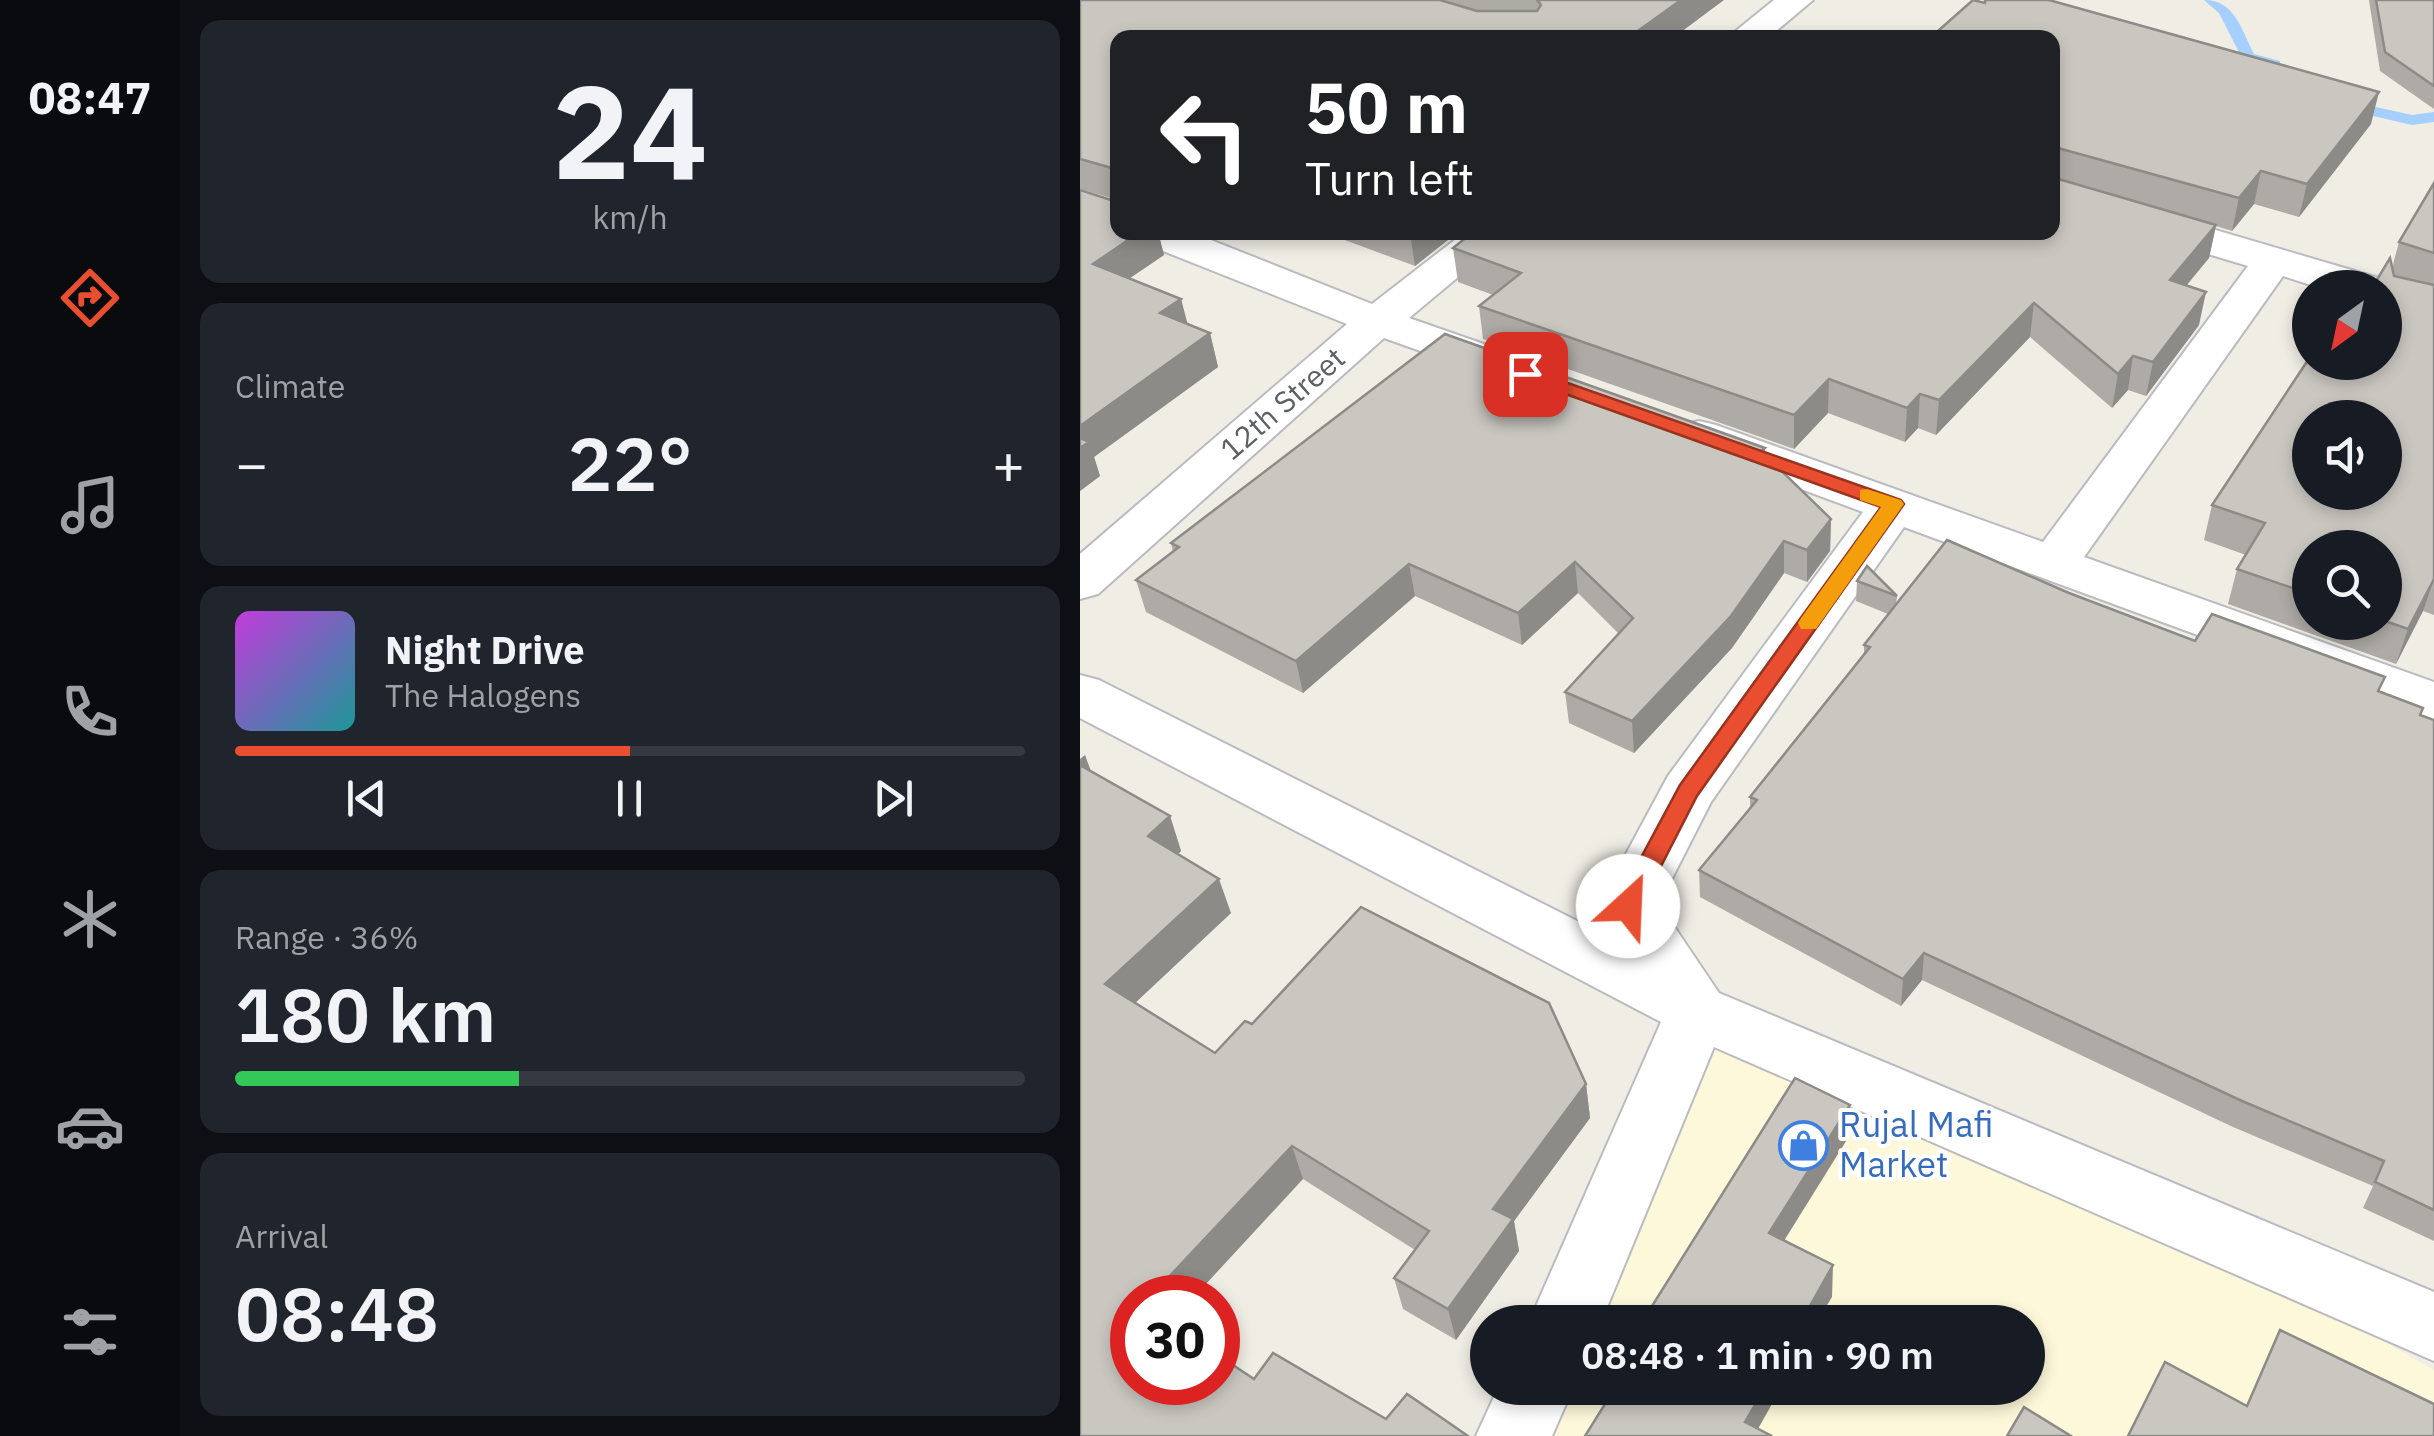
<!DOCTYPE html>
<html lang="en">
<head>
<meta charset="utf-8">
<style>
  :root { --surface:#171b24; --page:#20242c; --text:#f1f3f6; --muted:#9ea1a6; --line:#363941; --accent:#e94e30 }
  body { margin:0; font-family:"IBM Plex Sans",sans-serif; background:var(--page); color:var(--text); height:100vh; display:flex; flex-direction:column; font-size:38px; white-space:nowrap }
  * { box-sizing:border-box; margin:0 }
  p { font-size:32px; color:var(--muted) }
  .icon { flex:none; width:55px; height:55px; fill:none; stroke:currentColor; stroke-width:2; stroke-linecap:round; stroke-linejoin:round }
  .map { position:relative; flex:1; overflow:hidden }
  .drawer { display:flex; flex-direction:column; gap:20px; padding:20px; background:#0d0f14; width:900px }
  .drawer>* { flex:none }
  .banner { position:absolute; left:30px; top:30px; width:950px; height:210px; border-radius:20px; box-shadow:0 5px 15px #0003; background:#202124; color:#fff; overflow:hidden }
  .needle { width:65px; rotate:213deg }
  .fabs { position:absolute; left:1212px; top:270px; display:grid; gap:20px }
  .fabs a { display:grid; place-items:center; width:110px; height:110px; border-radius:50%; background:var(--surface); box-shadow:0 5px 15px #0003; font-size:50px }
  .speed { position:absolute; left:30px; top:1275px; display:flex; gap:20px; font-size:50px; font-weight:700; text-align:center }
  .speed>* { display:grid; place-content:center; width:130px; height:130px; border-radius:50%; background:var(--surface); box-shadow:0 5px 15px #0003; line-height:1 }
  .speed .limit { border:15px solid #d22; background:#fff; color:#111 }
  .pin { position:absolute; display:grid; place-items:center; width:85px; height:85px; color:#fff; margin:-42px; border-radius:20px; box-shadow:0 5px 15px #0006 }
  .me { position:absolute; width:110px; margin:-55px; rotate:25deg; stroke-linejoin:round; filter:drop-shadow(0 0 8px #0008) }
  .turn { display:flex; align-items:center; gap:35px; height:210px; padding:0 30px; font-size:45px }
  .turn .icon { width:130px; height:130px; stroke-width:2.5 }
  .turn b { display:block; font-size:70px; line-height:85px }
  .big { font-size:75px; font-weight:600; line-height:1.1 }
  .drawer .tile { flex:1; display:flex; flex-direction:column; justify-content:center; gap:15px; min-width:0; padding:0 35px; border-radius:20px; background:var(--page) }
  .drawer .dial { align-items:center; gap:0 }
  .dial b { font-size:130px; line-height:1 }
  .song { display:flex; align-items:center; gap:30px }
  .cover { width:120px; height:120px; border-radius:15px; background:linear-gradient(135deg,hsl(290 70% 55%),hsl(180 70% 35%)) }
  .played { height:10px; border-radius:5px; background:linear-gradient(90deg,var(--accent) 50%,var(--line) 50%) }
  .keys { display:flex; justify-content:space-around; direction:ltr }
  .heat { display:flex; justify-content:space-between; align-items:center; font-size:55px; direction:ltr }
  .charge { height:15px; border-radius:8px; background:linear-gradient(90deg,#34c759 36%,var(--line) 0) }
  .trip { position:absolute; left:390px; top:1305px; width:575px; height:100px; border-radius:50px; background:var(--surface); box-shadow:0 5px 15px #0003; font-weight:600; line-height:100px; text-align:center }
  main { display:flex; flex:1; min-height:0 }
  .dock { display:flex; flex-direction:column; width:180px; justify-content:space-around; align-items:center; background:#090b0e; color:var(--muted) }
  .dock .icon { width:70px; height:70px }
  .dock .current { color:var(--accent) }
  .dock b { font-size:45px; color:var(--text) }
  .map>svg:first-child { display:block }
  .commercial { fill:#fef8da }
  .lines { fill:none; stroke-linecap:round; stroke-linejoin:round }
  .stream { fill:#a4cfff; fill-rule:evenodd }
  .minor-casing { stroke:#b9bbc0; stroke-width:4 }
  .minor { fill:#fff; fill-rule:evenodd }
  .wall { fill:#aeaba6; fill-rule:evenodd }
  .shaded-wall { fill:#8d8b87 }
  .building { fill:#cac7c1; stroke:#8d8b87; stroke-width:2.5; fill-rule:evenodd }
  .route { fill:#e94e30; stroke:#97331f; stroke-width:2.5 }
  .slow { fill:#f59e0b }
  .labels { text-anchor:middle; stroke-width:8; stroke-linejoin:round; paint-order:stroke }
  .street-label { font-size:30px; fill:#5c5f65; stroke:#fff }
  .near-shop-label { font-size:35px; fill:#366cbe; stroke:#fff; text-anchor:start }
</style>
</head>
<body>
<main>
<nav class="dock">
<b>08:47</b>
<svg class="icon current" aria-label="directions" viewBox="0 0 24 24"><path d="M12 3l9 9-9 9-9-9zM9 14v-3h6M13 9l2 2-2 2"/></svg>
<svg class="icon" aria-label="music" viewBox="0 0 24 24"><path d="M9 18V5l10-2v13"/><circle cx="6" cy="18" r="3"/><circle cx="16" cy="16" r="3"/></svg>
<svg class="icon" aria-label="phone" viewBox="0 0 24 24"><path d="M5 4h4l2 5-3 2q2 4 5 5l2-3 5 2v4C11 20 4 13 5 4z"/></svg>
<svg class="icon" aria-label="climate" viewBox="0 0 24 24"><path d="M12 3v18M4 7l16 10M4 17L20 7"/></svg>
<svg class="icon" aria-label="car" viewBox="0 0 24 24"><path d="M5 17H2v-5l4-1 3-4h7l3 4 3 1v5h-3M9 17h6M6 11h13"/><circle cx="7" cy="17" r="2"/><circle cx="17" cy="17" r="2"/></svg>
<svg class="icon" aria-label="filters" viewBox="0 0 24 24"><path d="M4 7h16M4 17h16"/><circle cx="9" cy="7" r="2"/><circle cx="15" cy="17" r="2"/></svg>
</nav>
<section class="drawer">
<div class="tile dial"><b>24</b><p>km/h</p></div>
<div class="tile"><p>Climate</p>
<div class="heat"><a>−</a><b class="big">22°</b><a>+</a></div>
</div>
<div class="tile">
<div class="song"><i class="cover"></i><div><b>Night Drive</b><p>The Halogens</p></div></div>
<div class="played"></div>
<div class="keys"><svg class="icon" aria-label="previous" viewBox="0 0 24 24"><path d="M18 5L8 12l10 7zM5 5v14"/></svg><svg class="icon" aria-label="pause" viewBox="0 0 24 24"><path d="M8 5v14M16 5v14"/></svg><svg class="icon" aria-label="next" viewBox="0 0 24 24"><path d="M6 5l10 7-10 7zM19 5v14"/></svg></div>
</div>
<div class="tile"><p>Range · 36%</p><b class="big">180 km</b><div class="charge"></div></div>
<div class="tile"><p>Arrival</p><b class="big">08:48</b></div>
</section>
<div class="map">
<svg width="1354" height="1436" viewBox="0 0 1354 1436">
  <rect width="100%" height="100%" fill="#efede4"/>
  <polygon class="commercial" points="615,1037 1149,1253 1354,1370 1354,1436 431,1436 453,1388 948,1388 948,1322 483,1322"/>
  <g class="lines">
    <g class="stream">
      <path d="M1124,0c31,0 37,29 50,54l26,7v6l-37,-7 -24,-47z"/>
      <polygon points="1264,100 1332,115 1354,112 1354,122 1332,125 1259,108 1256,105"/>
    </g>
    <defs>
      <g id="minor">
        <polygon points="694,0 733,0 688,38 647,38"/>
        <polygon points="972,182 1302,279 1308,288 1305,293 1305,288 1240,288 1203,276 1004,557 1354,682 1354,722 824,527 631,802 579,904 639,993 1354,1292 1354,1361 634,1047 521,1322 449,1322 581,1022 0,718 0,675 19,680 539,942 518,906 588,776 783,512 602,445 595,435 602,425 619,421 636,425 963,542 1168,266 972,207"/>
        <polygon points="53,232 111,232 292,304 385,232 432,232 329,318 441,357 448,367 441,377 425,381 304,338 18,594 0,599 0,554 267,324 58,241"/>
        <polygon points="418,1388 493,1388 472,1436 396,1436"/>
      </g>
    </defs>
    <use href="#minor" class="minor-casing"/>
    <use href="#minor" class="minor"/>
  </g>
  <g class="wall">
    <polygon points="0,0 644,0 38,38 38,232 78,232 84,255 50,278 101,299 107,324 130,333 138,367 14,457 20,476 0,491 0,190 31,200 31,198 0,189"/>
    <polygon points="904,0 1291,124 1219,217 1174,204 1152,231 1136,226 1129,258 1107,285 1119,325 1066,396 1048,390 1032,408 950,337 856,435 838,428 825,442 748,413 714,449 403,339 399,306 413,295 378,282 373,248 972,232"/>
    <polygon points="1289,0 1354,0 1354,109 1300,71"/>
    <path d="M1354,183v432l-11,-4 -27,53 -168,-60 9,-35 9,-14 -42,-15 8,-35 173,-143 7,-94 7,-26zM1230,548h75v74h-75z"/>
    <polygon points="243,232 378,232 335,266"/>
    <polygon points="685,448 685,455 751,519 750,551 727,582 704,573 652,648 554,753 489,723 485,692 539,634 498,593 442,645 335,596 223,693 66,612 56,580 93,552 91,543"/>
    <polygon points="777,581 817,596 816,604 989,593 1115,641 1300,692 1343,708 1341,715 1354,720 1354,1241 1283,1208 1293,1186 1153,1127 842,980 821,1006 620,897 619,870 670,808 670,797 784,655 784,645 808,614 776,601"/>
    <polygon points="11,771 90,816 101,851 98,854 151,913 55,1003 135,1053 172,1024 506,1084 510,1118 434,1221 439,1251 376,1340 323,1309 314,1278 335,1250 223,1179 52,1298 174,1379 306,1419 0,1436"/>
  </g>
  <g class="shaded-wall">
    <polygon points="601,0 644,0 593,38 548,38"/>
    <polygon points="1299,92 1291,124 1219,217 1227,184"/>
    <polygon points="1181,171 1174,204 1152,231 1159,198"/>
    <polygon points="1136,225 1129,258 1083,313 1090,280"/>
    <polygon points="60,232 78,232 84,255 22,297 13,264"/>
    <polygon points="378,232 335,266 330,233"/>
    <polygon points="1126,292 1119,325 1066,396 1073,362"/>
    <polygon points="101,299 110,333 80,313"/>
    <polygon points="954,303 950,337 856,435 859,400"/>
    <polygon points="130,333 138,367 14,457 20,476 0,491 0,426"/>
    <polygon points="1053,356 1048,390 1032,408 1038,374"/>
    <polygon points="749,379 748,413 714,449 714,415"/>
    <polygon points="840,394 838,428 825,442 827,408"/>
    <polygon points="751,519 750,551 727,582 727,550"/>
    <polygon points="704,541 704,573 652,648 554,753 552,721"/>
    <polygon points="495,562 498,593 442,645 438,613"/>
    <polygon points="329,564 335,596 223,693 216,661"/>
    <polygon points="1354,579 1343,611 1316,664 1328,629"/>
    <polygon points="5,755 18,790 0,773 0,759"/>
    <polygon points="90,816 101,851 80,870 68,836"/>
    <polygon points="139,879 151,913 39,1018 25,984"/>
    <polygon points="844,953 842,980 821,1006 823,979"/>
    <polygon points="506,1084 510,1118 434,1221 439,1251 376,1340 368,1309 413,1209"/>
    <polygon points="770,1105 768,1138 689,1265 689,1233"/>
    <polygon points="212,1146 223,1179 113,1298 69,1298"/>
    <polygon points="753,1265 752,1297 737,1322 721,1322"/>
    <polygon points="685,1388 701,1388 674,1436 665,1422"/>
  </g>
  <g class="building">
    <polygon points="0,0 360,0 397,11 457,11 461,5 457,0 601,0 548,38 38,38 38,232 60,232 13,264 101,299 80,313 130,333 0,426 0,190 31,200 32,168 0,159"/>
    <polygon points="893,0 905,3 905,0 969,0 1299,92 1227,184 1181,171 1159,198 974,147 975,178 1136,225 1090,280 1126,292 1073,362 1053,356 1038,374 954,303 859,400 840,394 827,408 749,379 714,415 399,306 441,273 373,248 393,232 972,232 972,38 850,38"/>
    <polygon points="1296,0 1354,0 1354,86 1305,52"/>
    <polygon points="1354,183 1354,253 1319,242"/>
    <path d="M1310,258l4,18 40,9v294l-26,50 -23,-8v-73h-75v46l-73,-25 28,-46 -53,-18 98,-148v5h75v-74h-13zM1230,418h75v74h-75z"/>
    <polygon points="365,334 685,448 681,451 751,519 727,550 704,541 651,616 552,721 485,692 553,618 495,562 438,613 329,564 216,661 56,580 99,547 91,543"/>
    <polygon points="0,438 9,442 0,448"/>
    <polygon points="867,540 989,593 1115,641 1132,614 1305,677 1298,691 1343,708 1340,715 1354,720 1354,1210 1295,1182 1304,1161 1162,1101 844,953 823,979 619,870 677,800 670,797 790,647 784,645"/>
    <polygon points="787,566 817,596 777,581"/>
    <polygon points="0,765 90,816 68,836 139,879 25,984 135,1053 165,1021 172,1024 281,907 469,1003 506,1084 413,1209 433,1219 368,1309 314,1278 349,1231 212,1146 69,1298 52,1298 52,1382 138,1382 138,1355 174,1379 193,1353 306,1419 327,1394 388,1436 0,1436"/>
    <polygon points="715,1078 770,1105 689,1233 753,1265 721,1322 562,1322"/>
    <polygon points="1200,1330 1354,1404 1354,1436 1048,1436 1085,1362 1167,1406"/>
    <polygon points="535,1388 685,1388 665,1422 692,1436 505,1436"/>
    <polygon points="944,1407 991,1436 927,1436"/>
  </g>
  <polygon class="route" points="445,368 821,500 824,504 617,796 557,913 539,913 535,906 600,785 801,507 438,377 436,374"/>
  <polygon class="slow" points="787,489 821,500 824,504 736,629 721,629 718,623 721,618 801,507 780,500 780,490"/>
  <defs>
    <symbol id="shop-ring" viewBox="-11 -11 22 22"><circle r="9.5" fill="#fff" stroke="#3f7fe0" stroke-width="1.5"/><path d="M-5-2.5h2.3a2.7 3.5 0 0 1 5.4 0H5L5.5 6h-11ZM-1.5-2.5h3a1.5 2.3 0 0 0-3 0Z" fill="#3f7fe0"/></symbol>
  </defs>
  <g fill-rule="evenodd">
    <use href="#shop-ring" x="696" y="1118" width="55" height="55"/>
  </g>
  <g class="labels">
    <g class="street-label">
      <text transform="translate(203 404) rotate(-41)" y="10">12th Street</text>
    </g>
    <g class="near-shop-label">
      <text x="759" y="1137">Rujal Mafi<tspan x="759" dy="40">Market</tspan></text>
    </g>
  </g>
</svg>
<div class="fabs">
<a><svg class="needle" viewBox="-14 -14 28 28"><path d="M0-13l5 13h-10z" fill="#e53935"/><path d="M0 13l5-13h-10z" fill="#9ea1a6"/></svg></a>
<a><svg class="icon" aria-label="sound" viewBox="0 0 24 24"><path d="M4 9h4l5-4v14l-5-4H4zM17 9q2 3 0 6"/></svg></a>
<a><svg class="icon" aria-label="search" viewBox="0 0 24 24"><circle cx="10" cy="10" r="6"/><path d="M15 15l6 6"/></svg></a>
</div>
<div class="speed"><div class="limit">30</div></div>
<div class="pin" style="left:445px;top:374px;background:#d93025"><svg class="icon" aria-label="arrive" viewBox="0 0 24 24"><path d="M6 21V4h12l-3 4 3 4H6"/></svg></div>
<svg class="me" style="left:548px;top:906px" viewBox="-20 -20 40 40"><circle r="19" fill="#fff"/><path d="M0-13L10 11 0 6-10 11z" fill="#e94e30"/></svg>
<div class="trip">08:48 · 1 min · 90 m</div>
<div class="banner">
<div class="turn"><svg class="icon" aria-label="left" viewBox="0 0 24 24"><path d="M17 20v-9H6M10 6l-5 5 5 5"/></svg><div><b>50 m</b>Turn left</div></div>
</div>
</div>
</main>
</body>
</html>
